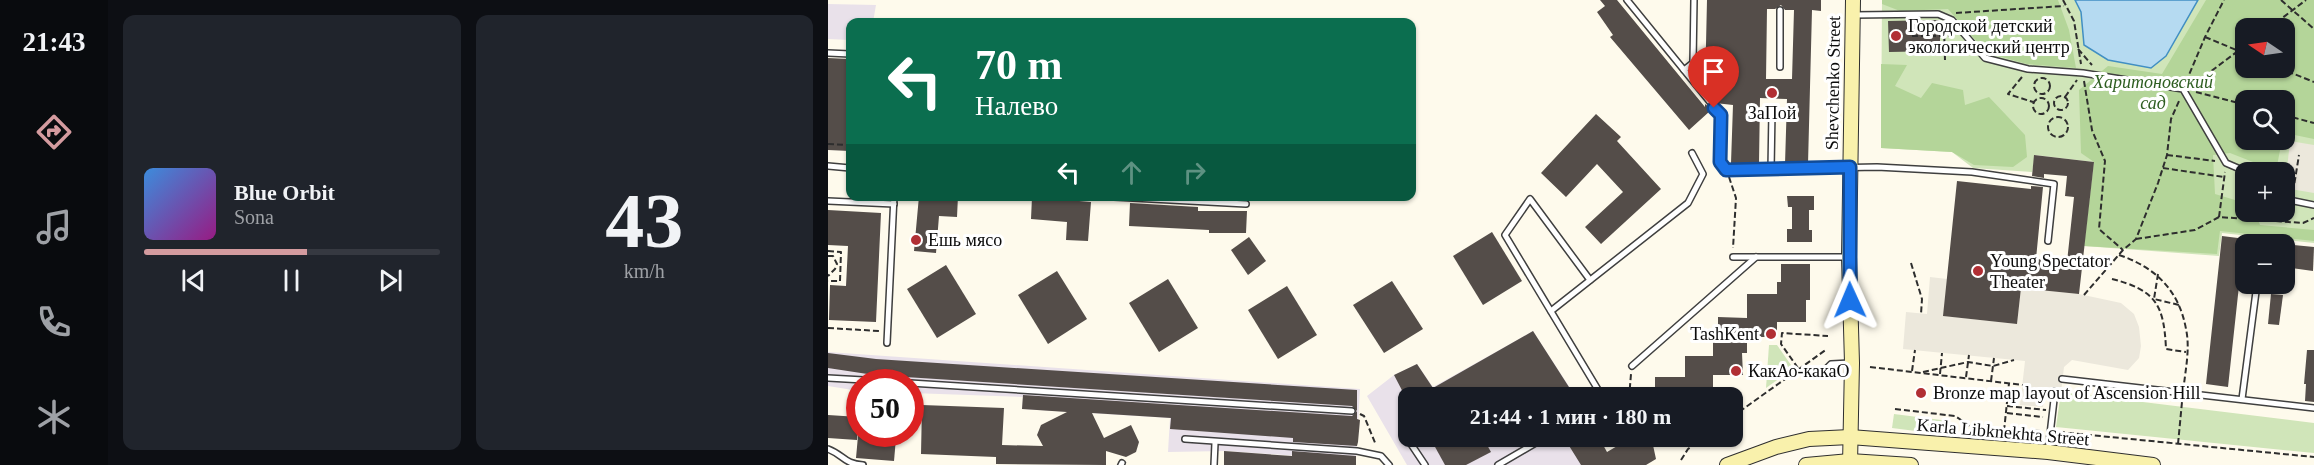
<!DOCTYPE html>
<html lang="ru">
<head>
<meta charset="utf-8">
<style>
  :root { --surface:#171b24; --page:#20242c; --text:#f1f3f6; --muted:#9ea1a6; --line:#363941; --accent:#d49b9f }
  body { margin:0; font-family:Georgia,serif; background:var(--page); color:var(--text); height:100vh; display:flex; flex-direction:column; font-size:22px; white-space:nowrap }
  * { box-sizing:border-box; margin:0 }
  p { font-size:20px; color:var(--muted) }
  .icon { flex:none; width:33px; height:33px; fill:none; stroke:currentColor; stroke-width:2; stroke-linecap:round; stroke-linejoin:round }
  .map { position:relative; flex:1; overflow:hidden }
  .side { display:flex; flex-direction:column; gap:15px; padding:15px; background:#0d0f14; width:720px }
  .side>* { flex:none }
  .guide { position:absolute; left:18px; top:18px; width:570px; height:183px; border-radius:12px; box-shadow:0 2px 4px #0004; background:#0b6e4f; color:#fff; overflow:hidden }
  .needle { width:39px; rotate:283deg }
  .buttons { position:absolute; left:1407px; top:18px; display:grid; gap:12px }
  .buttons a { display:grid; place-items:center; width:60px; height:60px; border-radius:12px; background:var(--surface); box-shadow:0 2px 4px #0004; font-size:30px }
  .speed { position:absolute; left:18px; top:369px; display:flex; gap:12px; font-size:30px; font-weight:700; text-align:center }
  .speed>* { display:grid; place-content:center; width:78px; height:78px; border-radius:50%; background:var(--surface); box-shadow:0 2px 4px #0004; line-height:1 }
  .speed .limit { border:9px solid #d22; background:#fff; color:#111 }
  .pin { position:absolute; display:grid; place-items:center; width:51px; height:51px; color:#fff; margin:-62px -26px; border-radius:50% 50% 50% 0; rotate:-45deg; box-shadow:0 0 6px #0007 }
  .pin .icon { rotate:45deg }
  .me { position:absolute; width:66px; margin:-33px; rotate:359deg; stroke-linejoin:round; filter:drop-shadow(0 0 4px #0008) }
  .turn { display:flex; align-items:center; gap:21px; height:126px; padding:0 30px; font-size:27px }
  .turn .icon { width:78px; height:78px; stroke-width:2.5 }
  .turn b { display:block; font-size:42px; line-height:51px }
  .lanes { display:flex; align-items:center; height:57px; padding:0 30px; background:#0003; justify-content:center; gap:30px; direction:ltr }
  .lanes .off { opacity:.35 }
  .side .tile { flex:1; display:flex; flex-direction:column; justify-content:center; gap:9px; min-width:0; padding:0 21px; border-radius:12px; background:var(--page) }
  .side .dial { align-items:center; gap:0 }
  .dial b { font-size:78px; line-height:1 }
  .song { display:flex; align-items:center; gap:18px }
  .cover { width:72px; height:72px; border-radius:9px; background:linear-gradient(135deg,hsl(210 70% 55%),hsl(310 70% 35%)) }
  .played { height:6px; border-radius:3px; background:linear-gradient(90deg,var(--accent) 55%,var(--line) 55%) }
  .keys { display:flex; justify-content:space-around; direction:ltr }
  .side .tiles { flex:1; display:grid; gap:15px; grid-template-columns:repeat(2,1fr) }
  .trip { position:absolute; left:570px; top:387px; width:345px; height:60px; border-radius:12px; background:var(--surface); box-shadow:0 2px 4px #0004; font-weight:800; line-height:60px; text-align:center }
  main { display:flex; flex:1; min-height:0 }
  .tabs { display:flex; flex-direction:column; width:108px; justify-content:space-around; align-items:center; background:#090b0e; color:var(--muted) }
  .tabs .icon { width:42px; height:42px }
  .tabs .active { color:var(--accent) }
  .tabs b { font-size:27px; color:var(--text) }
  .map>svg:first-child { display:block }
  .industrial { fill:#e9e1ea }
  .green { fill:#d0e5b9; fill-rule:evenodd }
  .forest { fill:#b4d599; fill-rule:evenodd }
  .plaza { fill:#ece8dc }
  .water { fill:#b5daf1; stroke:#418fc3; stroke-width:1.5 }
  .building { fill:#544d49; fill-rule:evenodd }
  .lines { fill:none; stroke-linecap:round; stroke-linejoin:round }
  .lane-casing { stroke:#3f3f3f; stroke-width:8 }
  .secondary-casing { stroke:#2e2e2e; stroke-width:16 }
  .path { stroke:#2e2e2e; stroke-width:2; stroke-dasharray:6 3; stroke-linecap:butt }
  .lane { stroke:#fff; stroke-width:5 }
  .secondary { stroke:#f9f1ac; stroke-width:14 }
  .route-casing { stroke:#114b97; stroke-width:15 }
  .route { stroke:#1a73e8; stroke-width:10 }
  .poi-dot { fill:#b12f34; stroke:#fff; stroke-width:2 }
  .labels { text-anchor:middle; stroke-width:6; stroke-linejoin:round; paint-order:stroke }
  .poi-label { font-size:18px; fill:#0c0c0c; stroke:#fff; text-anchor:start }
  .park-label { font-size:18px; font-style:italic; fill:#2e5e21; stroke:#fff }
  .street-label { font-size:18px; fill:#0c0c0c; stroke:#fff }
</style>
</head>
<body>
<main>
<nav class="tabs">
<b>21:43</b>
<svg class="icon active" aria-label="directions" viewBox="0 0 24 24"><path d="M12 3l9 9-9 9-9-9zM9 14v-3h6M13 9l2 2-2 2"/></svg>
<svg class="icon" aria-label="music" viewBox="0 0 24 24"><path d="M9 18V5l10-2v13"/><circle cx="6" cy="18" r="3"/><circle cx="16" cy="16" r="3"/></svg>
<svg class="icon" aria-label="phone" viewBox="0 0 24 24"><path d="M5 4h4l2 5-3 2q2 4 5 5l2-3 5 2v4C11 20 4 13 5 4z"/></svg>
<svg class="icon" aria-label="climate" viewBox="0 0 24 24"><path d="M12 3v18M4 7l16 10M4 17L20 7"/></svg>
</nav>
<section class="side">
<div class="tiles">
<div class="tile">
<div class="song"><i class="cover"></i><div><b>Blue Orbit</b><p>Sona</p></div></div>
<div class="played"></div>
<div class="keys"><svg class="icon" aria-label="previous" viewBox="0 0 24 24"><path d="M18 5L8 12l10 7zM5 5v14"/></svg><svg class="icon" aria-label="pause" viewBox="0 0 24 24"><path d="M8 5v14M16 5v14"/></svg><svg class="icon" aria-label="next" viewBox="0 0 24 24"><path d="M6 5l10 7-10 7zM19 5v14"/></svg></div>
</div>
<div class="tile dial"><b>43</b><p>km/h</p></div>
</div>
</section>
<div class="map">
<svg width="1486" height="465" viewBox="0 0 1486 465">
  <rect width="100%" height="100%" fill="#fefaec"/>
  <g class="industrial">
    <polygon points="0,4 48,5 45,22 22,22 22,40 0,39"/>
    <polygon points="705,331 748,397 580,398 580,436 770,437 786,465 579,465 539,396 566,375 589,364 605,387"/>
    <polygon points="0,352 532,389 528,460 397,451 340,452 342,418 194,409 195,397 83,393 82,382 32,382 31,391 0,386"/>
  </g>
  <g class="green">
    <path d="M1054,0h432v243l-92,-10 -3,23 -135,-10 10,-84 -59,-7 -3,17 -59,-4 -21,-16 -71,-4zM1418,28h38v40h-38zM1418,100h38v40h-38zM1418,172h38v40h-38z"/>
    <polygon points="941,345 949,345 963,365 962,371 938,388"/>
    <polygon points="1233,392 1486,423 1486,453 1228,427"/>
    <polygon points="1066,414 1121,421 1119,435 1064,428"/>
  </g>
  <g class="forest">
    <polygon points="1054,0 1230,0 1241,30 1248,68 1199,64 1159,53 1120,9 1072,11 1054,4"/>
    <path d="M1378,0h108v139l-29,-6 -1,-33h-38v40h36l-6,31 -46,-18 -17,2 2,39 30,9 1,9h9l5,13 54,5v11l-94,-10 -3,23 -133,-8 10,-84 -13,-9 -2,-63 29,-24 54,8zM1418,28h38v40h-38z"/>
    <polygon points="1053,64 1079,65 1067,86 1093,98 1104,83 1135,90 1137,105 1161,97 1197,135 1199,157 1185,167 1146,165 1124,152 1053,148"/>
  </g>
  <g class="plaza">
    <polygon points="1462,141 1486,145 1486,193 1457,188"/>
    <polygon points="1102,277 1119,279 1116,316 1189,324 1193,288 1251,294 1293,303 1306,314 1311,327 1313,346 1311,358 1300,370 1244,360 1236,367 1233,392 1217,390 1215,407 1192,405 1197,361 1075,349 1078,312 1099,314"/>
  </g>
  <polygon class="water" points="1247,0 1370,0 1338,56 1323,68 1280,60 1256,45 1253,12"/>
  <g class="building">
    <polygon points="772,0 789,0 877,107 877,104 881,107 882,111 861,130 782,37 785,35 769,12 777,6"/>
    <path d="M879,0h114v11l-9,-1 -4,154h-23l2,-65 -27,-1 -1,65h-28l2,-58 -18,-2 -10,-15zM953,5l4,5h9l-2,69h-26l1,-70h8z"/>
    <polygon points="1112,20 1112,51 1061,52 1060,21"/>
    <polygon points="0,58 22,59 22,151 0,150"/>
    <polygon points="768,114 793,137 789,141 833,189 773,244 757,227 795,192 769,164 738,197 713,173"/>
    <polygon points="1206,155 1266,162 1251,294 1193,288 1189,324 1115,316 1129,181 1203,189 1203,186 1215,187 1208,259 1239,262 1246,197 1237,196 1239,176 1216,174 1216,178 1204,176"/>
    <polygon points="91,196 130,196 129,217 111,216 108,253 86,251"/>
    <polygon points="959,196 986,196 986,210 981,210 981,230 984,230 984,242 959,242 959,229 964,229 964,207 960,207"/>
    <polygon points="204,197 263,202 260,241 238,240 239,222 203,219"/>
    <polygon points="302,203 370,207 370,211 419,211 418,233 381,233 381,230 301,226"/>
    <polygon points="0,210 53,213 48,322 1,320 2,285 18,286 20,246 0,245"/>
    <polygon points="664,232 694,281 655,305 625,256"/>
    <polygon points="1394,236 1418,239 1418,258 1414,258 1400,387 1378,384"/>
    <polygon points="421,237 438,261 420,275 403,250"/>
    <polygon points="1456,244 1486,247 1485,271 1456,267"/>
    <polygon points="953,264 982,264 982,300 978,300 978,322 949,322 949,337 919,337 919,353 914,353 915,375 885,375 885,398 827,398 827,377 857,377 857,356 885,356 885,336 890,336 890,317 919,318 919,294 949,294 949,282 953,282"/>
    <polygon points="118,265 148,314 109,338 79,289"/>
    <polygon points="229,271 259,319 220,344 190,295"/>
    <polygon points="340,279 370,328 331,352 301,303"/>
    <polygon points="564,281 595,329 556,353 525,305"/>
    <polygon points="459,286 489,335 450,359 420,310"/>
    <polygon points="1443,294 1455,295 1451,325 1440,324"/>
    <polygon points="705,331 748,398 710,398 706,390 694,398 578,398 566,375 589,364 605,388"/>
    <polygon points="1479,350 1486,350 1486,402 1477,401 1478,384 1476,384"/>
    <polygon points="0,353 48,359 529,390 529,411 524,406 46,375 0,368"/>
    <polygon points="195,395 524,416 529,411 529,419 532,420 530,442 529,446 465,442 465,438 342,429 343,418 264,413 276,438 303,425 311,442 308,452 298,457 278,451 278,465 168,464 168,457 93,454 94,405 176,408 174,445 215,446 209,435 213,425 239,412 194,409"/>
    <polygon points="0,415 31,417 29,440 0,438"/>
    <polygon points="30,436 68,438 66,461 28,458"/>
    <polygon points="601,436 654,436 663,452 638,465 617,465"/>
    <polygon points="735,436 770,436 779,452 796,442 802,443 804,436 823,436 828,459 818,465 753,465"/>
    <polygon points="396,451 464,456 464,451 528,456 528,465 396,465"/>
  </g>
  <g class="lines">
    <defs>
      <g id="lane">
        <polyline points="799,0 882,102"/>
        <polyline points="1026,15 1110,14 1124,20 1157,58 1200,69 1255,73 1355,89 1398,163 1419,172"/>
        <polyline points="0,53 22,54"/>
        <polyline points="952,67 952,10"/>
        <polyline points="856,70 865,63 866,0"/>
        <polyline points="886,108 893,115 892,162 898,170 1049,167 1144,172 1226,184 1220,241"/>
        <polyline points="0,166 22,168"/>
        <polyline points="943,170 944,110"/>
        <polyline points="267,196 418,204"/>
        <polyline points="1456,199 1486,205"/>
        <polyline points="0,201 66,204"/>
        <polyline points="905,257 1020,257"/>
        <polyline points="762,280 702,199 677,235 775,398"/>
        <polyline points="723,311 860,203 875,174 864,153"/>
        <polyline points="59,343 66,196"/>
        <polyline points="804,366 928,257"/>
        <polyline points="997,370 1003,364 1022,363"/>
        <polyline points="0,378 71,382"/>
        <polyline points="1234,379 1486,408"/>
        <polyline points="82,383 524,411"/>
        <polyline points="1414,399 1429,284"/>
        <polyline points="577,435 597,465"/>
        <polyline points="798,436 800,439"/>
        <polyline points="357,439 529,451 553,456 561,465"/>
        <path d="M0,449c16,6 16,15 35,16"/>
        <polyline points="1220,452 1227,391"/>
        <polyline points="293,465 294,463"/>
        <polyline points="386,465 387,443"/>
        <polyline points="670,465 716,438"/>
      </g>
      <g id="secondary">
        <polyline points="899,465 948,447 981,439 1022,437 1220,452 1325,465"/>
        <polyline points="978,465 1022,461 1083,465"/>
        <polyline points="1022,465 1024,363 1021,257 1025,0"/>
      </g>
    </defs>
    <use href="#lane" class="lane-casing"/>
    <use href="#secondary" class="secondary-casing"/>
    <g class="path">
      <polyline points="1235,0 1246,21 1253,64"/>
      <polyline points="1453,0 1486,29"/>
      <polyline points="1128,13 1236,6"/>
      <polyline points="1116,27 1117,60"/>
      <polyline points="1441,28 1478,0"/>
      <polyline points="1084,36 1126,36"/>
      <polyline points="1377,37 1418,54"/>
      <polyline points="1250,49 1264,65"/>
      <polyline points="1451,68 1486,82"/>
      <polyline points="1194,77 1180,94 1205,102"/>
      <circle cx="1214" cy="86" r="8"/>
      <polyline points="1256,81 1264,130 1277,161 1271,229 1295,250"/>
      <polyline points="1358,82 1377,37 1396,0"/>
      <polyline points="1362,87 1418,45"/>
      <polyline points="1368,92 1418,105"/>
      <circle cx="1233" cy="103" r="7"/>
      <polyline points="1237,97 1249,80"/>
      <circle cx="1213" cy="106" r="8"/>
      <polyline points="1456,115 1486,123"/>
      <circle cx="1230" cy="127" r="10"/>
      <polyline points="0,144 22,145"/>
      <polyline points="1339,155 1387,161"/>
      <polyline points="1335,168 1396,177"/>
      <polyline points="901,177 908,198 905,248"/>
      <polyline points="1465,192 1471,155"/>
      <polyline points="1391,217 1397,172"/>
      <polyline points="1308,239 1367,230 1391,217 1475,223 1486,218"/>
      <polyline points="0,251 13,252 12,281 0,281"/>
      <path d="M1291,255c36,12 60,35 67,74 4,18 0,38 -2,55"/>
      <polyline points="0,256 5,256 9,264 7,269 0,276"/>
      <polyline points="1083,263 1094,299 1093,314"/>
      <polyline points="1330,274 1326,299 1351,305"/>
      <path d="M1284,279c44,11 52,26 54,70l20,3"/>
      <polyline points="1256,295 1295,250 1308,239 1330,183 1339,155 1343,119 1351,101"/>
      <polyline points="0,328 51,331"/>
      <polyline points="1042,367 1195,385"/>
      <polyline points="970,368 953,344 954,333 1000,336"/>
      <polyline points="1084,371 1087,350"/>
      <polyline points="1095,372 1140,362 1165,366 1186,360"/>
      <polyline points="1112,374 1114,353"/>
      <polyline points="1138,377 1141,355"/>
      <polyline points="1163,381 1166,358"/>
      <polyline points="801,398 803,374"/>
      <polyline points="1179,406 1218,410"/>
      <polyline points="1067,409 1127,416 1145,428 1213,431"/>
      <polyline points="1179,413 1215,417"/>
      <polyline points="532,414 536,416 548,445"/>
      <polyline points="904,417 999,349"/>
      <polyline points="1176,431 1181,383"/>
      <polyline points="1231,432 1486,457"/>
      <polyline points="1350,444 1354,402"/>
      <polyline points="853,460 860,449 878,436"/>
    </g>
    <use href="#lane" class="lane"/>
    <use href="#secondary" class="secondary"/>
  </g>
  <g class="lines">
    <defs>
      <polyline id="route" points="886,108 893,115 892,162 898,170 1022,167 1022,300"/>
    </defs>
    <use href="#route" class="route-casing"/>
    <use href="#route" class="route"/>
  </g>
  <g class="poi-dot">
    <circle cx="1068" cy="36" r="6"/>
    <circle cx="944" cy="93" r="6"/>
    <circle cx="88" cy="240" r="6"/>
    <circle cx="1150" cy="271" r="6"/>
    <circle cx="943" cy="334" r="6"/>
    <circle cx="908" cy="371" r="6"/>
    <circle cx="1093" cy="393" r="6"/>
  </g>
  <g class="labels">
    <g class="poi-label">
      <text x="1080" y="32">Городской детский<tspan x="1080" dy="21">экологический центр</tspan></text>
      <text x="944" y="119" text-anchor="middle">ЗаПой</text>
      <text x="100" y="246">Ешь мясо</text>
      <text x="1162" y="267">Young Spectator<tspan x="1162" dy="21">Theater</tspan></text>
      <text x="931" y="340" text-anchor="end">TashKent</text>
      <text x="920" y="377">КакАо-какаО</text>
      <text x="1105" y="399">Bronze map layout of Ascension Hill</text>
    </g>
    <g class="park-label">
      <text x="1325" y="88">Харитоновский<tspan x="1325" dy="21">сад</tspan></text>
    </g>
    <g class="street-label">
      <text transform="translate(1005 83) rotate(-89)" y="6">Shevchenko Street</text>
      <text transform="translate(1175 432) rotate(5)" y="6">Karla Libknekhta Street</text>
    </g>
  </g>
</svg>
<div class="buttons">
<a><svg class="needle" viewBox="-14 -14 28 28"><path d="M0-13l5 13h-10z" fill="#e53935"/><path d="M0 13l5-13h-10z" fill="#9ea1a6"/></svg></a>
<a><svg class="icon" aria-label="search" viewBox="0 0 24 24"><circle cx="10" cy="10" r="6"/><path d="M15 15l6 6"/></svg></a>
<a>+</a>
<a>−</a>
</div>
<div class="speed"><div class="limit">50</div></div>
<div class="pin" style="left:886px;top:108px;background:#d93025"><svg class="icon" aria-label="arrive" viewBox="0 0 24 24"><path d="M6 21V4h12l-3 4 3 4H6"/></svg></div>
<svg class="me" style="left:1022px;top:300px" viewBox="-20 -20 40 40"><path d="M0-17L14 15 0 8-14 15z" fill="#1a73e8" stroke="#fff" stroke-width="4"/></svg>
<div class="trip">21:44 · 1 мин · 180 m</div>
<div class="guide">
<div class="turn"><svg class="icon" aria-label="left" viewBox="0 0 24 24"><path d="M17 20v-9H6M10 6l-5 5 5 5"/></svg><div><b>70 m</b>Налево</div></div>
<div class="lanes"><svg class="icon" aria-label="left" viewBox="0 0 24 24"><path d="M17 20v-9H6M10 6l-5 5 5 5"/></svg><svg class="icon off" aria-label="ahead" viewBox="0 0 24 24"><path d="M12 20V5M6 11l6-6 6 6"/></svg><svg class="icon off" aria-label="right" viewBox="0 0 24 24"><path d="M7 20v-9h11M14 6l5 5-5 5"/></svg></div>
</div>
</div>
</main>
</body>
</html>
